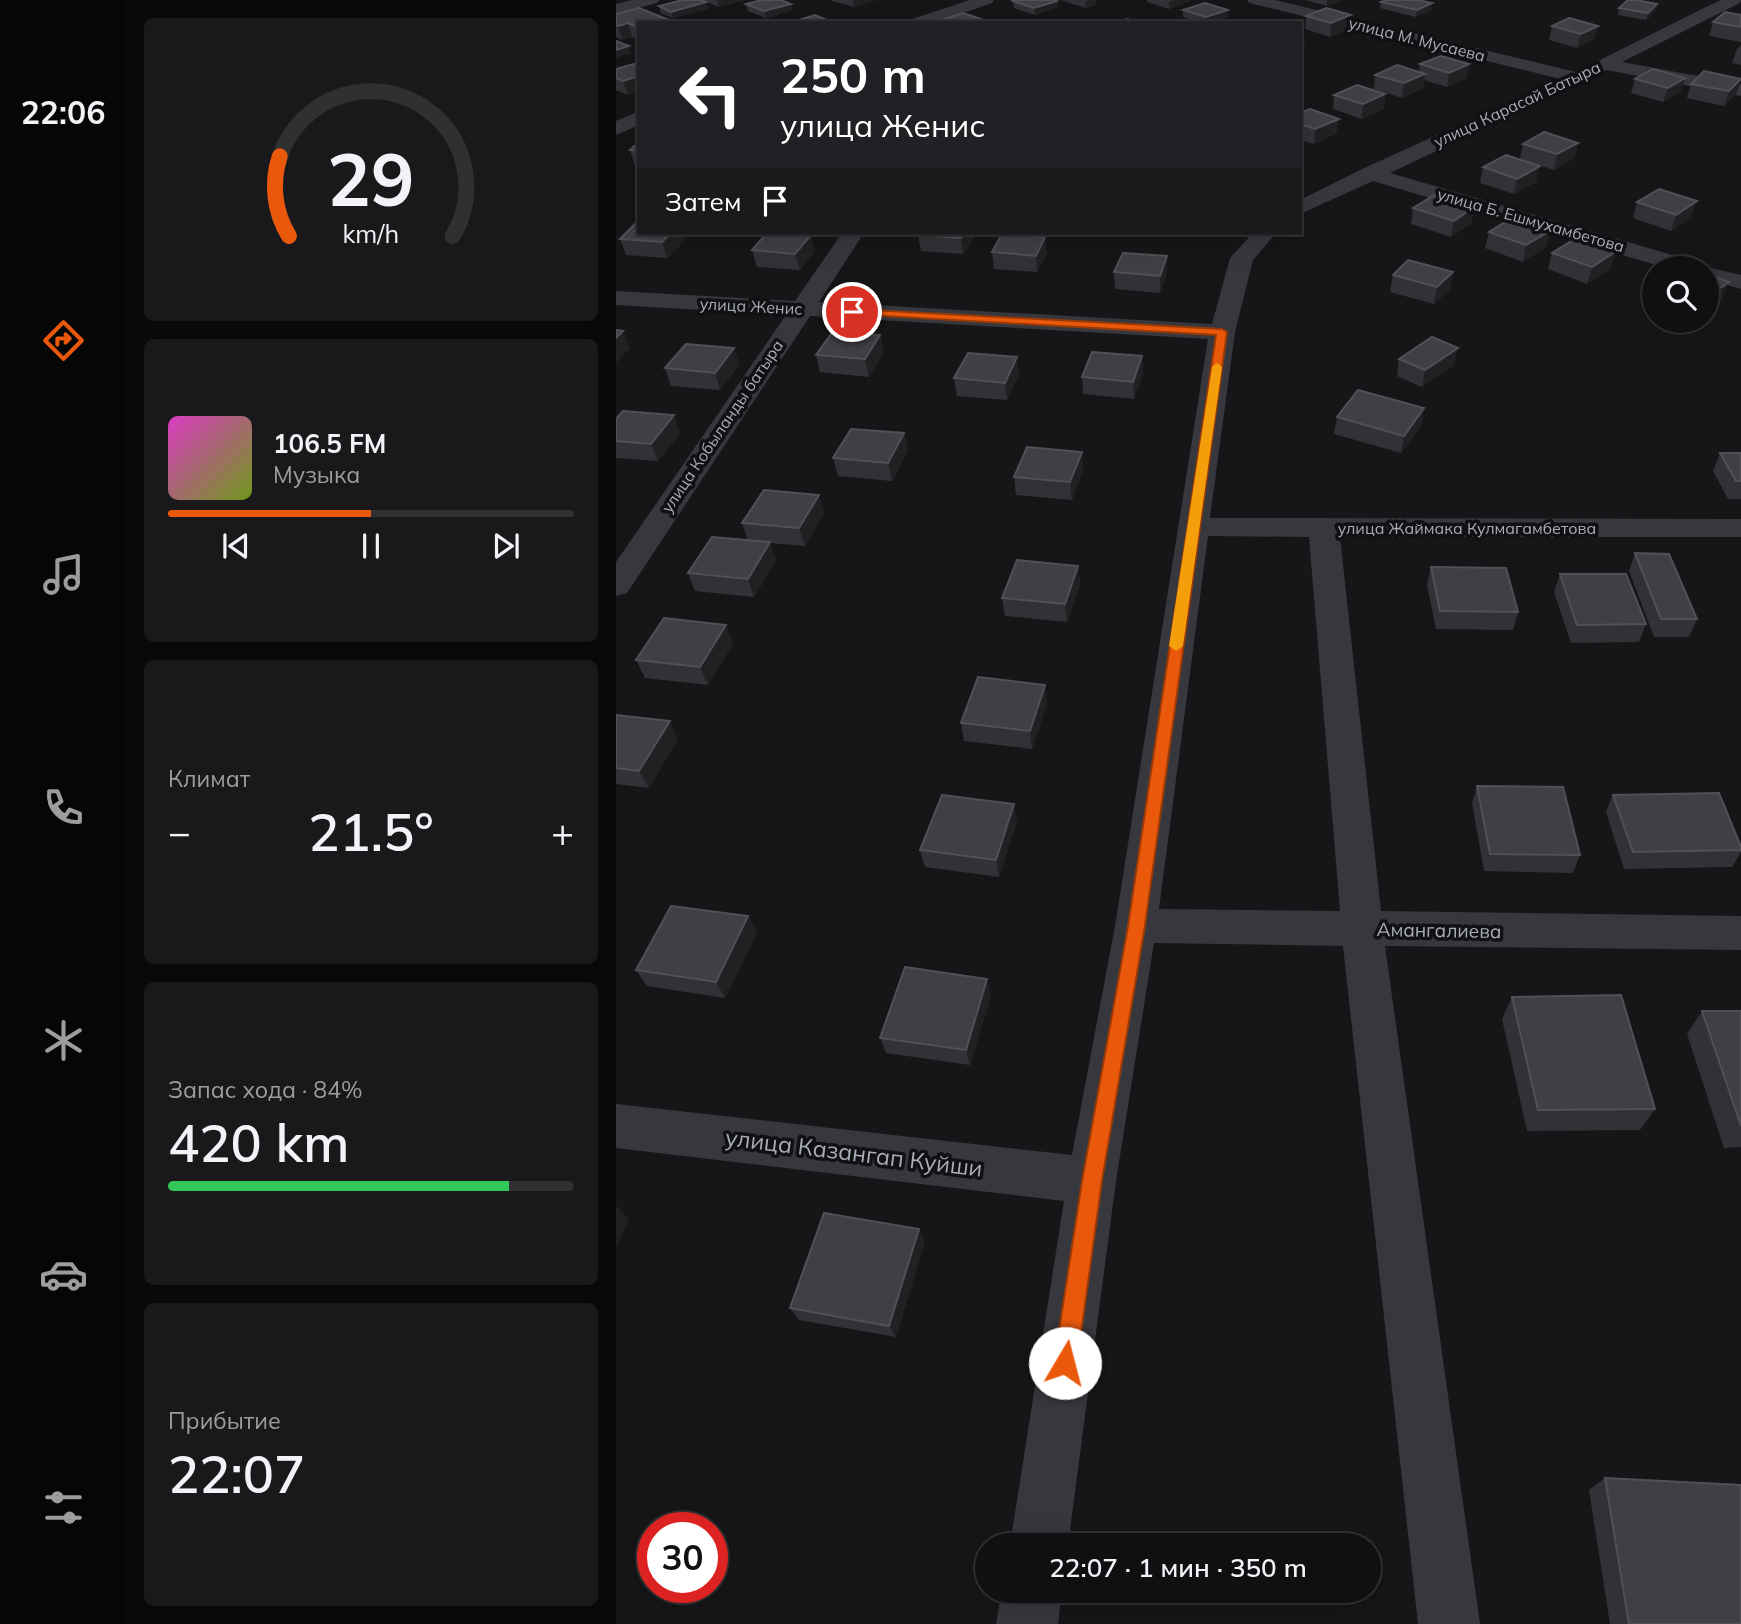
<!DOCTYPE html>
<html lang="ru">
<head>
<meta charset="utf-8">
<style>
  :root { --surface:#101012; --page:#19191b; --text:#f1f3f6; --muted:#9c9d9f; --line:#303032; --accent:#ea580c }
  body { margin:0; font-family:Mulish,sans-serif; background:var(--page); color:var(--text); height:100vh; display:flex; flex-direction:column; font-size:26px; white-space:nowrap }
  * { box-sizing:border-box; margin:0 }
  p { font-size:23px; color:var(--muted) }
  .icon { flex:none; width:38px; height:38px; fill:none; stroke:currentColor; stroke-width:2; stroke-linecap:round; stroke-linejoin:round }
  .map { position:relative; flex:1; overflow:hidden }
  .panel { display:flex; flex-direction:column; gap:18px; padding:18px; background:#09090a; width:490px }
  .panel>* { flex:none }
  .guide { position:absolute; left:21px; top:21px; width:665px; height:214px; border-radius:0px; box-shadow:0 7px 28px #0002,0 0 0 2px var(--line); background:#202124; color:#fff; overflow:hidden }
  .buttons { position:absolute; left:1026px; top:256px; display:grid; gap:14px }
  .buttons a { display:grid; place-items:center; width:77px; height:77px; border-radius:50%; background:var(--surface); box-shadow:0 7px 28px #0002,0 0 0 2px var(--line); font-size:35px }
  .speed { position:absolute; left:21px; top:1512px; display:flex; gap:14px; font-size:35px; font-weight:700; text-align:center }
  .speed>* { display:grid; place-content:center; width:91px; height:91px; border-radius:50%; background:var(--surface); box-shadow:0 7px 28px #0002,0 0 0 2px var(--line); line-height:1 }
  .speed .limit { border:10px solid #d22; background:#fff; color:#111 }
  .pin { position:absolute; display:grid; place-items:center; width:60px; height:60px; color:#fff; margin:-30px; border:4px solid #fff; border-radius:50%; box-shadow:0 2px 7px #0007 }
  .me { position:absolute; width:77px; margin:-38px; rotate:8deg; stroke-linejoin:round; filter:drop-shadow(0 0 5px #0008) }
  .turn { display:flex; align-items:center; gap:24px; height:147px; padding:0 28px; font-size:32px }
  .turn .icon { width:91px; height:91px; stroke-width:2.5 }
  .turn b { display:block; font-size:49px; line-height:60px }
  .then { display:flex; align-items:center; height:66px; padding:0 28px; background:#0003; gap:14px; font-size:26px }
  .big { font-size:52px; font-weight:600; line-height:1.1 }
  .panel .card { flex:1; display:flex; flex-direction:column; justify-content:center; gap:10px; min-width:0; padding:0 24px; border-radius:10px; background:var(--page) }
  .panel .dial { align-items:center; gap:0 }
  .dial svg { height:182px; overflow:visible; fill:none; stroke:var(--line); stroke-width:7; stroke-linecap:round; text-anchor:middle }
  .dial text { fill:var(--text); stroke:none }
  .song { display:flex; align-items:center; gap:21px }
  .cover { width:84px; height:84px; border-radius:10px; background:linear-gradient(135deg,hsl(310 70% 55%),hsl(80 70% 35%)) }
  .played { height:7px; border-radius:4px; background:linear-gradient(90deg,var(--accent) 50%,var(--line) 50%) }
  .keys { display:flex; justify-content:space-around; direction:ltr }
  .heat { display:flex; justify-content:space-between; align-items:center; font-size:38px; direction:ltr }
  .charge { height:10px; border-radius:5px; background:linear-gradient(90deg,#34c759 84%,var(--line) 0) }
  .trip { position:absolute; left:359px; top:1533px; width:406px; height:70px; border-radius:35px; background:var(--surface); box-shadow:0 7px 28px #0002,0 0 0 2px var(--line); font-weight:600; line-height:70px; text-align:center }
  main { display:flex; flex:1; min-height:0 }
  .menu { display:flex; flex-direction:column; width:126px; justify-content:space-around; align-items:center; background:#060607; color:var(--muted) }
  .menu .icon { width:49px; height:49px }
  .menu .selected { color:var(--accent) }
  .menu b { font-size:32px; color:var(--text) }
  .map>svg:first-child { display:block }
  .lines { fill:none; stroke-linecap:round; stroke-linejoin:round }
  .minor { fill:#37383d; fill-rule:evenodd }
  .wall { fill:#323236 }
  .shaded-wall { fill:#212124 }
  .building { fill:#3f3f44; stroke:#4f5156; stroke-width:2 }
  .route { fill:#ea580c; stroke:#983908; stroke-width:2 }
  .slow { fill:#f59e0b }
  .labels { text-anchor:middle; stroke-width:7; stroke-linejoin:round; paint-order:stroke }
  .far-street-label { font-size:16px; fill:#a8adb8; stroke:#111113 }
  .street-label { font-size:19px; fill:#a8adb8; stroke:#111113 }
  .near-street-label { font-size:23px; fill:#a8adb8; stroke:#111113 }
</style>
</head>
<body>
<main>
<nav class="menu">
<b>22:06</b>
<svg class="icon selected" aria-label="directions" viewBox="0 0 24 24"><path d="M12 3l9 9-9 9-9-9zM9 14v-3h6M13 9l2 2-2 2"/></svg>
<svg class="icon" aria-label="music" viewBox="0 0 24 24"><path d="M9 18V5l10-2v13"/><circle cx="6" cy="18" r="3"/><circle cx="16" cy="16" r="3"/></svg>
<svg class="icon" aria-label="phone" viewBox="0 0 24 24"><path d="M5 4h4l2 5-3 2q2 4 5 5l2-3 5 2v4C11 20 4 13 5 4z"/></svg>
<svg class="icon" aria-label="climate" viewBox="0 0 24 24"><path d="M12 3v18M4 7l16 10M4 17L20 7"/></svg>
<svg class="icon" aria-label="car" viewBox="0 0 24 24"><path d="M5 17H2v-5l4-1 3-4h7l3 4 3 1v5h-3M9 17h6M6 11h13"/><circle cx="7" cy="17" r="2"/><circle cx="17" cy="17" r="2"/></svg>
<svg class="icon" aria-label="filters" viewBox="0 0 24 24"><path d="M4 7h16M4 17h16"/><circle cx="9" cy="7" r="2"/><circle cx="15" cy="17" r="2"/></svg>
</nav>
<section class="panel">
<div class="card dial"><svg viewBox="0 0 100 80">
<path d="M14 69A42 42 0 1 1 86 69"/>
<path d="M14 69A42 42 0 0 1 10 34" stroke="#ea580c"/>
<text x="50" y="56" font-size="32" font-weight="700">29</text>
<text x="50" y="72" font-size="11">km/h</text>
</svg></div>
<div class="card">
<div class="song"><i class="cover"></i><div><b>106.5 FM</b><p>Музыка</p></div></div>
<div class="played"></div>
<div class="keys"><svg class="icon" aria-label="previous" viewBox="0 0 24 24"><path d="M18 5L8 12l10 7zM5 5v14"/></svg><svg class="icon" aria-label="pause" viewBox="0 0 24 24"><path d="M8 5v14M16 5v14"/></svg><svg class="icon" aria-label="next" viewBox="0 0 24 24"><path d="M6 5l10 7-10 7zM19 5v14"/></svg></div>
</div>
<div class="card"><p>Климат</p>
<div class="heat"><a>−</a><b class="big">21.5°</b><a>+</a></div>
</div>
<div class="card"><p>Запас хода · 84%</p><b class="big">420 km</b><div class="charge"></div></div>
<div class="card"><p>Прибытие</p><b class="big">22:07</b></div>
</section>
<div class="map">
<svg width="1125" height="1624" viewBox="0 0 1125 1624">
  <rect width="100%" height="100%" fill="#161618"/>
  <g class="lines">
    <g class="minor">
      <polygon points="16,0 43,0 41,3 0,14 0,4"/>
      <polygon points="354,0 378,0 376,3 319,23 294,23 296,19"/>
      <polygon points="631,0 659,0 960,72 1092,6 1105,0 1125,0 1124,3 1006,62 1125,84 1125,96 991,70 774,173 1084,263 1086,266 1125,275 1125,289 1090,279 1090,268 1050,268 757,181 684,214 684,200 746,169 945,79 633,3"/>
      <polygon points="23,111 23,125 0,135 0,121"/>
      <path d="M226,233h22l-45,69 393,22 18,-66 23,-25h23l-23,27 -18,72 -25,186 531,1v18h-401l41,374 360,5v34l-356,-4 95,678h-62l-75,-678 -189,-3 -38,238 -48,364h-58l54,-344 -448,-53v-44l456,51 43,-229 93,-587 -398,-23 -183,277 -11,3v-34l170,-247 -170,-10v-14l179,10zM592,536l101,1 31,374 -181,-2z"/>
      <polygon points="386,1591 446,1591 442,1624 380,1624"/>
    </g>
  </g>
  <g class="wall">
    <polygon points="86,0 129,0 103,7"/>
    <polygon points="213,0 260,0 238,7"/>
    <polygon points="444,0 480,0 480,5 470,8"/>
    <polygon points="531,0 574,0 574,1 553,9 531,2"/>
    <polygon points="689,0 727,0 711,6"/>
    <polygon points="397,1 442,7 419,15 398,8"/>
    <polygon points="90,2 92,9 57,18 45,13 43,6"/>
    <polygon points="765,2 816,3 816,10 800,17 764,8"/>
    <polygon points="130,4 175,4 176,10 150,18 132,11"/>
    <polygon points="1041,4 1040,10 1030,20 1002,15 1003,8"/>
    <polygon points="567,10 612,10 612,17 594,23 585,23 567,17"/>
    <polygon points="0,14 23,23 23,40 16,37 6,40 0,37"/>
    <polygon points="735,15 734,29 714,37 689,29 690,16"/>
    <polygon points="1125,15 1125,42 1093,36 1097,22"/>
    <polygon points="936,26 982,26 978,39 961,48 933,40"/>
    <polygon points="1125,45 1125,65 1116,63 1121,49"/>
    <polygon points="23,64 12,95 0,90 0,69"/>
    <polygon points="804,64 851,78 831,87 808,80 807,88 786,98 758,89 759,75 803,72"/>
    <polygon points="1037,69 1065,92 1047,102 1015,93 1019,79"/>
    <polygon points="1075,84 1121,93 1108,106 1071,98"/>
    <polygon points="769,94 768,109 746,119 717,109 718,95"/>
    <polygon points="684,113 721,133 698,144 684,140"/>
    <polygon points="23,142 23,166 19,166 14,150"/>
    <polygon points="962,143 958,158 938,170 904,159 907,144"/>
    <polygon points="867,167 920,182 898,194 864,183"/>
    <polygon points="1021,202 1075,217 1055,231 1017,218"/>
    <polygon points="797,208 856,223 835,237 795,224"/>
    <polygon points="934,231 930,247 907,262 869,248 873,232"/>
    <polygon points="302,235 359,236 347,254 305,251"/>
    <polygon points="4,239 69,240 51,258 10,255"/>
    <polygon points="136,250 199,251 184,270 141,267"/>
    <polygon points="376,252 431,253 421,272 378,269"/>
    <polygon points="936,253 995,268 971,284 932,269"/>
    <polygon points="551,256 551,272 544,293 499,289 498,272"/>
    <polygon points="837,272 834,289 818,304 774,292 777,275"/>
    <polygon points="264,335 268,352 253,377 204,372 200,355"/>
    <polygon points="118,348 123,365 104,390 55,386 49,368"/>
    <polygon points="526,356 527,374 518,399 467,394 466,377"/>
    <polygon points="783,359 838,365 806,387 781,376"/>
    <polygon points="403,375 391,400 341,396 338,378"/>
    <polygon points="808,408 805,426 785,453 718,434 721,417"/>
    <polygon points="0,419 64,433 42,461 0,458"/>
    <polygon points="288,433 292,451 276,481 222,476 217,458"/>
    <polygon points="1104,453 1125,453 1125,499 1112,499 1097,471"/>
    <polygon points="467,469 456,500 400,495 398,477"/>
    <polygon points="203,495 208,513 189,546 154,543 160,560 138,597 79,591 72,573 132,540 126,523"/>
    <polygon points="1019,553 1081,619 1073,637 1038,637 1013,571"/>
    <polygon points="462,566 464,584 451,622 389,616 386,598"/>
    <polygon points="815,567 902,612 897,630 820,629 811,585"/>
    <polygon points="944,574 1030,624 1023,642 955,643 938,592"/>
    <polygon points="117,643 92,685 29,678 20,660"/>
    <polygon points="431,703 416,749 348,741 345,723"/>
    <polygon points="0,715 62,739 33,788 0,784"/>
    <polygon points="861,786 964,855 957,873 868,871 856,803"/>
    <polygon points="997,795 1125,847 1125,852 1116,867 1008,869 990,812"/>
    <polygon points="401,821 383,877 309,867 304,850"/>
    <polygon points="132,916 141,933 109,998 31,986 20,970"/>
    <polygon points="375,995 354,1065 270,1053 264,1038"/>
    <polygon points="896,997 1039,1109 1024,1130 911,1131 886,1019"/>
    <polygon points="1086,1011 1125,1011 1125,1147 1108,1148 1071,1034"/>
    <polygon points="309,1241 280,1337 183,1320 174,1308"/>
    <polygon points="989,1478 1125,1624 994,1624 973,1490"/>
  </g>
  <g class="shaded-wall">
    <polygon points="101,0 129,0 103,7"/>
    <polygon points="239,0 260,0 238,7 237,1"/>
    <polygon points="473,0 480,0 480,5 470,8 469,1"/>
    <polygon points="558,0 574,0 574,1 553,9 553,2"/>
    <polygon points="711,0 727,0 711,6"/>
    <polygon points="441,1 442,7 419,15 418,8"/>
    <polygon points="90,2 92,9 57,18 55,12"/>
    <polygon points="816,3 816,10 800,17 801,10"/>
    <polygon points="175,4 176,10 150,18 148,11"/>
    <polygon points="1041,4 1040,10 1030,20 1032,13"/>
    <polygon points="612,10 612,17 594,23 590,23 590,17"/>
    <polygon points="735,15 734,29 714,37 715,23"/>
    <polygon points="12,23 16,37 6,40 2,26"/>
    <polygon points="982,26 978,39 961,48 965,34"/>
    <polygon points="689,40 688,54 684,55 684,42"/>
    <polygon points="13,46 15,53 0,58 0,50"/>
    <polygon points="853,64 851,78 831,87 833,73"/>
    <polygon points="809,74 807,88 786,98 788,83"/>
    <polygon points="23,76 23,92 12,95 7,81"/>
    <polygon points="1069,78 1065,92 1047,102 1052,88"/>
    <polygon points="1125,79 1121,93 1108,106 1113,91"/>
    <polygon points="769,94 768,109 746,119 747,104"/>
    <polygon points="723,119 721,133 698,144 699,129"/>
    <polygon points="962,143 958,158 938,170 941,154"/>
    <polygon points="924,166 920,182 898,194 901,179"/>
    <polygon points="1081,201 1075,217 1055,231 1060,215"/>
    <polygon points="858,207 856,223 835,237 838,221"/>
    <polygon points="934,231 930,247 907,262 910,245"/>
    <polygon points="55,233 67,233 69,240 51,258 46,242"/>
    <polygon points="348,233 358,233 359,236 347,254 345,238"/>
    <polygon points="195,235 199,251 184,270 179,254"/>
    <polygon points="429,237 431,253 421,272 420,256"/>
    <polygon points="999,252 995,268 971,284 976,267"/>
    <polygon points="551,256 551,272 544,293 544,276"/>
    <polygon points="837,272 834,289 818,304 821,287"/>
    <polygon points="1113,282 1107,298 1090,311 1090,298"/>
    <polygon points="7,331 14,348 0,363 0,338"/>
    <polygon points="264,335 268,352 253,377 249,359"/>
    <polygon points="118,348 123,365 104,390 99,373"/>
    <polygon points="842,348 838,365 806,387 809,370"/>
    <polygon points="526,356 527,374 518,399 517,382"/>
    <polygon points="401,357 403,375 391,400 389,383"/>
    <polygon points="808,408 805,426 785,453 788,436"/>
    <polygon points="58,415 64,433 42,461 35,444"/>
    <polygon points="288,433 292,451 276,481 272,463"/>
    <polygon points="466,452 467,469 456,500 454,482"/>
    <polygon points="203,495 208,513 189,546 183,528"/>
    <polygon points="154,542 160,560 138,597 132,579"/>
    <polygon points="462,566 464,584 451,622 449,604"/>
    <polygon points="110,625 117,643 92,685 84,667"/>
    <polygon points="429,685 431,703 416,749 414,731"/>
    <polygon points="54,721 62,739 33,788 23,771"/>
    <polygon points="398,804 401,821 383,877 380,860"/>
    <polygon points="132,916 141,933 109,998 100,982"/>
    <polygon points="371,979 375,995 354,1065 350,1050"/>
    <polygon points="1,1206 13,1219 0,1248 0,1207"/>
    <polygon points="303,1229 309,1241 280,1337 273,1326"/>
  </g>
  <g class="building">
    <polygon points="67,0 85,0 90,2 55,12 43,6"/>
    <polygon points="146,0 165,0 175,4 148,11 130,4"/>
    <polygon points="401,0 439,0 441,1 418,8 397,1"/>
    <polygon points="769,0 802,0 816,3 801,10 765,2"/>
    <polygon points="1012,0 1020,0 1041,4 1032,13 1003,8"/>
    <polygon points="589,3 612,10 590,17 567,10"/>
    <polygon points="23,8 53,20 44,23 23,23 23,28 12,23 2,26 0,25 0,14"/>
    <polygon points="710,8 735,15 715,23 690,16"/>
    <polygon points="1109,12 1125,15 1125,27 1097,22"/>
    <polygon points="347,13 368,20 359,23 328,23 322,21"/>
    <polygon points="199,15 217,23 173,23"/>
    <polygon points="953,18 982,26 965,34 936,26"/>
    <polygon points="511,19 522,23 500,23"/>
    <polygon points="0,41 13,46 0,50"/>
    <polygon points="825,56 853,64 833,73 804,64"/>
    <polygon points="21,63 23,64 23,76 7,81 0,78 0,69"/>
    <polygon points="781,65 809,74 788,83 759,75"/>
    <polygon points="1037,69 1069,78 1052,88 1019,79"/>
    <polygon points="1088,71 1125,79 1113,91 1075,84"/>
    <polygon points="741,85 769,94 747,104 718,95"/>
    <polygon points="694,109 723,119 699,129 684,124 684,113"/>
    <polygon points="928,132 962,143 941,154 907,144"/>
    <polygon points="23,142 23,151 14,150"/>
    <polygon points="890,155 924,166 901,179 867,167"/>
    <polygon points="1043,189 1081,201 1060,215 1021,202"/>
    <polygon points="818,195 858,207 838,221 797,208"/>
    <polygon points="897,217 934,231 910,245 873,232"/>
    <polygon points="23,220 23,233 55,233 46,242 4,239"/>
    <polygon points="151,233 168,233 195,235 179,254 136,250"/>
    <polygon points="304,233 348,233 345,238 302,235"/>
    <polygon points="386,234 429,237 420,256 376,252"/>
    <polygon points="960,238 999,252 976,267 936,253"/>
    <polygon points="507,253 551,256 544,276 498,272"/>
    <polygon points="792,260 837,272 821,287 777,275"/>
    <polygon points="1090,274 1113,282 1090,298"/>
    <polygon points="0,330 7,331 0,338"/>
    <polygon points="217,331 264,335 249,359 200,355"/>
    <polygon points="816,337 842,348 809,370 783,359"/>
    <polygon points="70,344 118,348 99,373 49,368"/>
    <polygon points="476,352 526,356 517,382 466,377"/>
    <polygon points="352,353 401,357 389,383 338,378"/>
    <polygon points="742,390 808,408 788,436 721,417"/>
    <polygon points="7,411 58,415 35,444 0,441 0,419"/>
    <polygon points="235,429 288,433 272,463 217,458"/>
    <polygon points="411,447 466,452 454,482 398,477"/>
    <polygon points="1104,453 1125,453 1125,481 1120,481"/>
    <polygon points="148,490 203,495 183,528 126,523"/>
    <polygon points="96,537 154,542 132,579 72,573"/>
    <polygon points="1019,553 1053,554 1081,619 1045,619"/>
    <polygon points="401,560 462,566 449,604 386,598"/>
    <polygon points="815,567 890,568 902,612 824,611"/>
    <polygon points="944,574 1010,574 1030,624 961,625"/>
    <polygon points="48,618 110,625 84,667 20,660"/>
    <polygon points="362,677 429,685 414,731 345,723"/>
    <polygon points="0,715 54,721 23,771 0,768"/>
    <polygon points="861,786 947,787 964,855 874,854"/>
    <polygon points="1103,793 1125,847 1125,850 1017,852 997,795"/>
    <polygon points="326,795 398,804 380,860 304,850"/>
    <polygon points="55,906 132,916 100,982 20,970"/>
    <polygon points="289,967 371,979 350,1050 264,1038"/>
    <polygon points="1005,995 1039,1109 922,1110 896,997"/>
    <polygon points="1086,1011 1125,1011 1125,1126"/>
    <polygon points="208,1213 303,1229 273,1326 174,1308"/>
    <polygon points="989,1478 1125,1485 1125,1624 1013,1624"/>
  </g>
  <polygon class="route" points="236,309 606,329 611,332 529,926 486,1181 461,1363 457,1371 449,1374 442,1371 438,1363 466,1181 512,926 600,335 233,314 231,312"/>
  <polygon class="slow" points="601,363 606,367 567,646 560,651 553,646 596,367"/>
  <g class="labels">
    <g class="far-street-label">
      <text transform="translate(801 39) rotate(14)" y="6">улица М. Мусаева</text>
      <text transform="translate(901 104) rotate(-25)" y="6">улица Карасай Батыра</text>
      <text transform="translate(915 220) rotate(16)" y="6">улица Б. Ешмухамбетова</text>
      <text transform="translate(135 306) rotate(3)" y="6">улица Женис</text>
      <text transform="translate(106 426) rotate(-56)" y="6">улица Кобыланды батыра</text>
      <text x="851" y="534">улица Жаймака Кулмагамбетова</text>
    </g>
    <g class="street-label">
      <text transform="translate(823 930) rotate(1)" y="7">Амангалиева</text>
    </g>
    <g class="near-street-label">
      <text transform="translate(238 1153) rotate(7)" y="8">улица Казангап Куйши</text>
    </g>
  </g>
</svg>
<div class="buttons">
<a><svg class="icon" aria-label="search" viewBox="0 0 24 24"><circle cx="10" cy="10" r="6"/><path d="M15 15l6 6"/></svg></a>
</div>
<div class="speed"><div class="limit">30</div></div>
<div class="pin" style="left:236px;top:312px;background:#d93025"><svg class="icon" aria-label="arrive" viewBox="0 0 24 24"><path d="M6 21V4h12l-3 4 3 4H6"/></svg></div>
<svg class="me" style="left:449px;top:1363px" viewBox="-20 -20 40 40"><circle r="19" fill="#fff"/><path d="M0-13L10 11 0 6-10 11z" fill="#ea580c"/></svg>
<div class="trip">22:07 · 1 мин · 350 m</div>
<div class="guide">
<div class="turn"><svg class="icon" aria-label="left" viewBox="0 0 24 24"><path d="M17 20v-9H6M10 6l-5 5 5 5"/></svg><div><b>250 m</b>улица Женис</div></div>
<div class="then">Затем<svg class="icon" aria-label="arrive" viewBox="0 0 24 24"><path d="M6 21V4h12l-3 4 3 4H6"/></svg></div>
</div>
</div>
</main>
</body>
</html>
